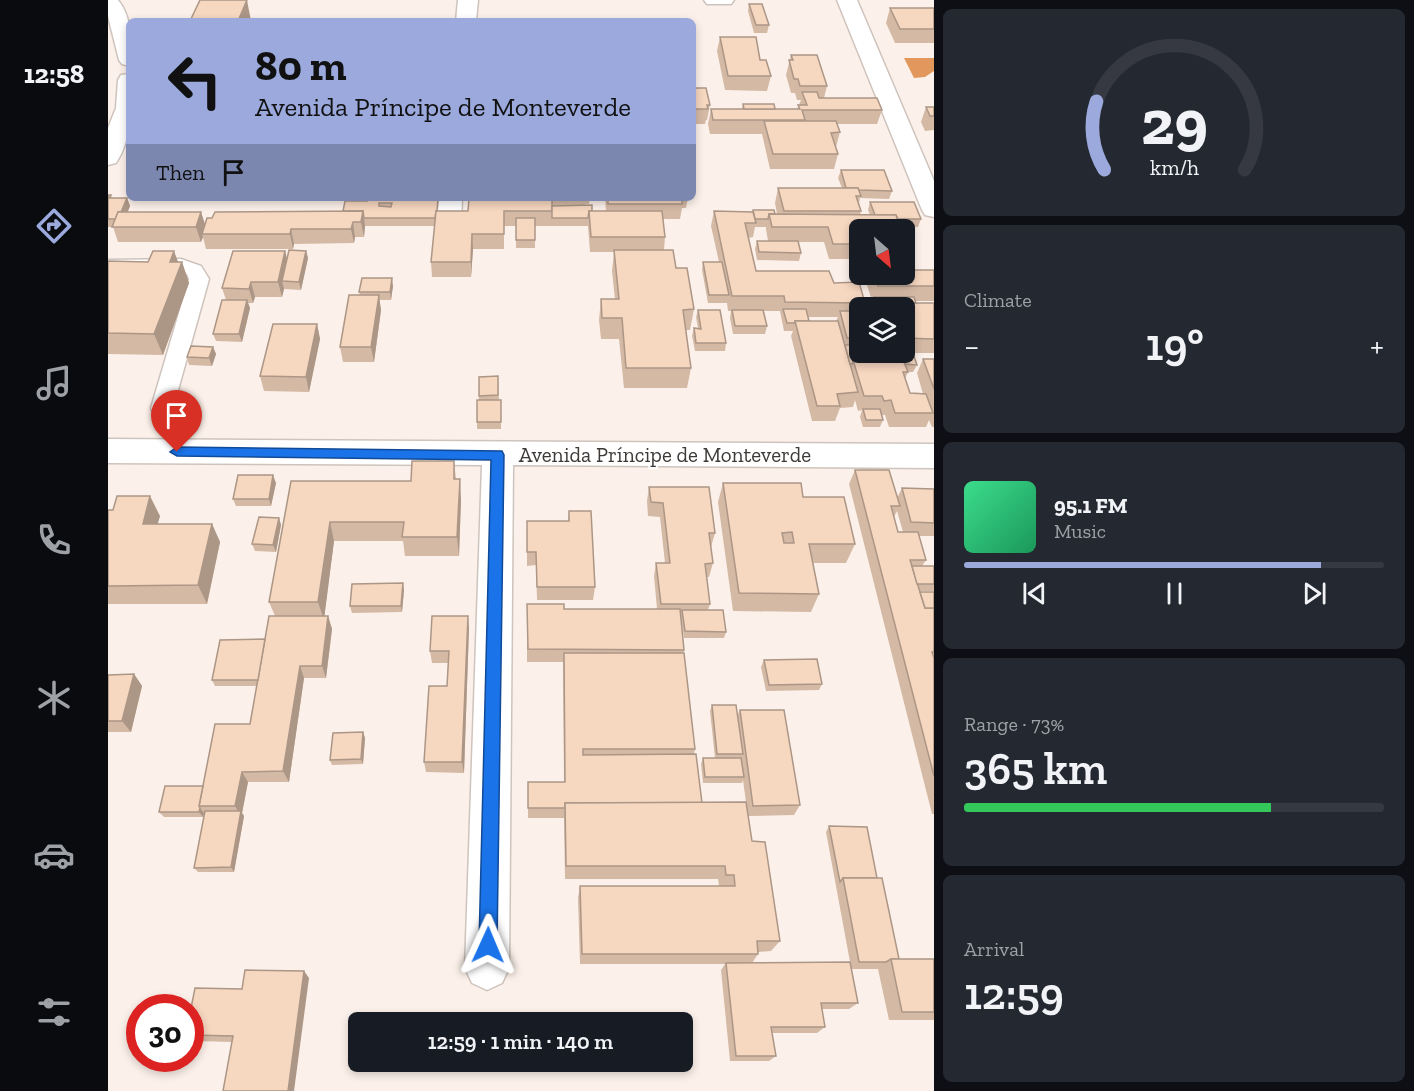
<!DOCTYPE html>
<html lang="en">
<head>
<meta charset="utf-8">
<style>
  :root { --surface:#171b24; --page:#242831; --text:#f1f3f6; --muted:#9ea1a6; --line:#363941; --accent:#9ba9dd }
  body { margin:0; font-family:"Zilla Slab",serif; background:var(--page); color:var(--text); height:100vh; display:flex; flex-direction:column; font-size:22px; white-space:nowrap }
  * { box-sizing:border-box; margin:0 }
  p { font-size:20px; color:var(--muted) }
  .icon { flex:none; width:33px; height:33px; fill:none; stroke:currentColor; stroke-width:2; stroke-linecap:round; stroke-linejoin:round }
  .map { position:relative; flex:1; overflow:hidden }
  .panel { display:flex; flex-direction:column; gap:9px; padding:9px; background:#0d0f14; width:480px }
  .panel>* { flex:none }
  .guide { position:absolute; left:18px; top:18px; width:570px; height:183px; border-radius:9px; box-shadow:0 3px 9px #0003; background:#9ba9dd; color:#111; overflow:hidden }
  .needle { width:39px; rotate:152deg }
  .buttons { position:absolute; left:741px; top:219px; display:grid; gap:12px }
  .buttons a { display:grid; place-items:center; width:66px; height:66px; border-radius:9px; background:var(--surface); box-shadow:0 3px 9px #0003; font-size:30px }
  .speed { position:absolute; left:18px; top:994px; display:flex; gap:12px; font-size:30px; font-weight:700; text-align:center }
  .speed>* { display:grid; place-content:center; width:78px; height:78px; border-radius:50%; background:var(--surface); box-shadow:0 3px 9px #0003; line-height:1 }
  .speed .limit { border:9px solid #d22; background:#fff; color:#111 }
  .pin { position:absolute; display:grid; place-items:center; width:51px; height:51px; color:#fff; margin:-62px -26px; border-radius:50% 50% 50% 0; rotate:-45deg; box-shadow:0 0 6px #0007 }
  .pin .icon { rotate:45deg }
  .me { position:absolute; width:66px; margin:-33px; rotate:1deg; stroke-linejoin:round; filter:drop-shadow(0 0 4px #0008) }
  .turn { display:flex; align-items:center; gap:21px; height:126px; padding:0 30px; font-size:27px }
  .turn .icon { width:78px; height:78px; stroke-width:2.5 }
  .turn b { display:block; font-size:42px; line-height:51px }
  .then { display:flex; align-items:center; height:57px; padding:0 30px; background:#0003; gap:12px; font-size:22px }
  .big { font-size:45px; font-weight:600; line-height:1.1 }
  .panel .card { flex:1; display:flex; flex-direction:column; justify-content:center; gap:9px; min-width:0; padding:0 21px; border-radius:9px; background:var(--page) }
  .panel .dial { align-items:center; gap:0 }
  .dial svg { height:156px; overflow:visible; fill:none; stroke:var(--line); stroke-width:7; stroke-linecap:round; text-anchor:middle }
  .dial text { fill:var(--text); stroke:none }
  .song { display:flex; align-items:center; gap:18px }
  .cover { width:72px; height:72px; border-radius:9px; background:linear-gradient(135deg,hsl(150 70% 55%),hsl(150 70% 35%)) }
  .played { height:6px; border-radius:3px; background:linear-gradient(90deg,var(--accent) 85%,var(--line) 85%) }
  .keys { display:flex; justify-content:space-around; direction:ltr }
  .heat { display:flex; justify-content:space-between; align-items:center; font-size:33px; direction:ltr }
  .charge { height:9px; border-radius:4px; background:linear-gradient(90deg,#34c759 73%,var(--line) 0) }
  .trip { position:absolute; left:240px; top:1012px; width:345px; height:60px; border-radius:9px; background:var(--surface); box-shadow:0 3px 9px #0003; font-weight:600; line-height:60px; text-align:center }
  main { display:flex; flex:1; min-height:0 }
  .tab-bar { display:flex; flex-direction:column; width:108px; justify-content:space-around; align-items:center; background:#090b0e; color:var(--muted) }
  .tab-bar .icon { width:42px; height:42px }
  .tab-bar .on { color:var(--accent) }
  .tab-bar b { font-size:27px; color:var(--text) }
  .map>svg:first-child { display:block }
  .water { fill:#e2975c }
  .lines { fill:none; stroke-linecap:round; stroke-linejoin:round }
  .service-casing { stroke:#cec4bd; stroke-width:3 }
  .minor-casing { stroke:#cec4bd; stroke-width:3 }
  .secondary-casing { stroke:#cec4bd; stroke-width:3 }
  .service { fill:#fff; fill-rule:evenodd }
  .minor { fill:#fff; fill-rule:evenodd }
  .secondary { fill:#fff; fill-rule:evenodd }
  .wall { fill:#d4b9a5; fill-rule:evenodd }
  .shaded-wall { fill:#ac9686 }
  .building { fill:#f6d7c0; stroke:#ac9686; stroke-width:1.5; fill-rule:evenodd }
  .route { fill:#1a73e8; stroke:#114b97; stroke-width:1.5 }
  .labels { text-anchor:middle; stroke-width:4.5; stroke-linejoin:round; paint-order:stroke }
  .street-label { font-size:21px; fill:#3d3936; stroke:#fff }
</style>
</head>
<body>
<main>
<nav class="tab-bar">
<b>12:58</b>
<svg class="icon on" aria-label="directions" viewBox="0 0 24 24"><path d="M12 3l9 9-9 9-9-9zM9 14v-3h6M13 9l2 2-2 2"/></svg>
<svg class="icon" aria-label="music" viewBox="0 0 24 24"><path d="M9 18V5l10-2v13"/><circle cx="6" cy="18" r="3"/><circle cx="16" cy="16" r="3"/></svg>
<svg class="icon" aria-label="phone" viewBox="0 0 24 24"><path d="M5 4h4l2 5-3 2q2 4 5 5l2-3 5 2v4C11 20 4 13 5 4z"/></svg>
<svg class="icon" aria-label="climate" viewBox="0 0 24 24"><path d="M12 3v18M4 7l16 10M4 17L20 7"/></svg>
<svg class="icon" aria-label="car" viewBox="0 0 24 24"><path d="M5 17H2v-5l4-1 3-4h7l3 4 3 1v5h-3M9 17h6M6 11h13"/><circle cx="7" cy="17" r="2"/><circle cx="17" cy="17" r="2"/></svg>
<svg class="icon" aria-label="filters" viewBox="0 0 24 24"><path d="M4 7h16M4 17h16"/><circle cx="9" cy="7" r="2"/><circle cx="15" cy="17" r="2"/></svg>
</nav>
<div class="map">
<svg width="826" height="1091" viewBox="0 0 826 1091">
  <rect width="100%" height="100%" fill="#fcf1ea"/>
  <polygon class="water" points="796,58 826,58 826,71 817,77 806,78"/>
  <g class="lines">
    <defs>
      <polygon id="service" points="73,259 93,266 101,279 65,408 62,414 54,416 46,414 43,408 81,279 79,274 71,271 0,272 0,260"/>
      <g id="minor">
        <polygon points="350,0 370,0 368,21 348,21"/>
        <polygon points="596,0 626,0 623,4 599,4"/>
        <polygon points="729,0 749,0 826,181 826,217 817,215 814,210"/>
        <polygon points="330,198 354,198 353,225 349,230 340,233 331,230 327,225"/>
        <polygon points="0,439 826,444 826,468 405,465 401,968 394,983 379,990 364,983 357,968 374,465 0,463"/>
      </g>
      <g id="secondary">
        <path d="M0,0h10c16,20 11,41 11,66l-7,-2 -3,-4 -11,-44z"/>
        <path d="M21,74c0,29 5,63 -13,89l-8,2v-37l8,-20 2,-28 3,-5z"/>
      </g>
    </defs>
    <use href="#service" class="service-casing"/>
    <use href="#minor" class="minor-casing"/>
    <use href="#secondary" class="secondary-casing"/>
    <use href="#service" class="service"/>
    <use href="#minor" class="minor"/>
    <use href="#secondary" class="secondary"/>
  </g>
  <g class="wall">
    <polygon points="641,4 661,25 659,33 646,33 640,11"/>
    <polygon points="782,8 826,8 826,43 787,43 778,23"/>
    <polygon points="612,37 652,60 663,76 659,91 617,90 609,51"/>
    <polygon points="683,55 719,86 716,98 774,110 769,124 729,124 732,132 728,147 730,154 726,169 662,169 654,134 602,134 600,124 603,109 634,109 635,104 667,109 689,109 693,100 689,100 687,93 683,93 678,75"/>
    <polygon points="585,88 602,105 599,120 598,120 597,124 585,124"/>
    <polygon points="818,107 826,116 826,130 817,131 813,122"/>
    <path d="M733,170l51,21 -3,8 -29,-1 -1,5 2,8 -1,4h10l-2,-5 2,-8 51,17 -3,8h-18l-40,3v29h-31l-5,-17h-26l3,11 -2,8 -42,-1 -2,-11 2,-8h11l-2,-12v-2h-11l-2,10 -5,1 8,33 78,12 31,20h7v-2l-5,-16h-4l-3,-11h44l30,-4v31h-19l1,2h18v50h-21l4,12 -4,7h-5l-3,7 5,14 13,1 -6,-21 6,-14h11v68h-2l-3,-7 -3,7h-37l-4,-12h-4l2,5 -3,7h-17l-3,-10 2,-7 -4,1 -3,-11 -2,7 -13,1 -5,13h-23l-21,-85 2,-5h-9l-4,-20h-16l3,15 -2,8h-32l-3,-16 1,-7h-3l-1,-8h-19l-6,-33 1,-8h16l-8,-36 3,-15 38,1 1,-2 24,4 -2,-11 3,-15h64l-4,-10zM752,308h44v44h-44zM700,317h30l-2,4h-27z"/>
    <polygon points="0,195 3,195 4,198 19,198 22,206 19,212 97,224 104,218 235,211 259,201 259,198 331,198 330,211 360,211 361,198 482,198 481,204 478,204 477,205 484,211 498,211 497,198 580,198 578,208 574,208 572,219 555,219 557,237 556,250 568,268 586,309 582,330 578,330 583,368 579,388 516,388 511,339 493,339 491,320 493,299 507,299 504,271 506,252 482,252 480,226 427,226 427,248 408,248 408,226 396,226 396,249 365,249 363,277 324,277 323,262 327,226 257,226 256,237 247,237 246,243 186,244 185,249 98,249 95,237 93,242 10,242 5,227 0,227"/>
    <polygon points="177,251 179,259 198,251 200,258 193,290 176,289 174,297 147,297 145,303 140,303 142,308 134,342 108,341 105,334 118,300 114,288"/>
    <polygon points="0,261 74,262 81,283 55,355 0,354"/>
    <polygon points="752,261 752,273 750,267"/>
    <polygon points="285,286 283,300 271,300 273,310 266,362 235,362 232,347 252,295 251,292"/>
    <polygon points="590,310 618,343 617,351 587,351 584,336 586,328 590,328 588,317"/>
    <polygon points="209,324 212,339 201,392 156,391 152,376"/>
    <polygon points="105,347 108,354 104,366 81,365 79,357"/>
    <polygon points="390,376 391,400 393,400 393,429 369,429 369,422 371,396"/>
    <polygon points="346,461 348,479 353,499 351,556 297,556 295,541 226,541 216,616 220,616 224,629 218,678 196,678 181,782 140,782 134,813 136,816 126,872 90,872 86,868 97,814 96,813 95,817 56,817 51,812 95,786 142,724 149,686 107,686 104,680 157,639 167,616 161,602 183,481 303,481"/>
    <path d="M747,470l42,28 5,-10 32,1v47h-15l7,24 -4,6h12v25h-15l1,1h14v222h-2l-83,-330zM789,511l6,21h-5l-4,-15z"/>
    <polygon points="168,483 163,506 128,506 125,499"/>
    <polygon points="615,483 695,497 747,544 738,563 705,563 711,594 703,612 625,611 610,502"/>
    <polygon points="541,487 607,533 603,547 605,563 601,577 599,577 602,604 600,610 618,632 616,638 576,638 573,617 576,650 576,653 587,749 586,754 594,803 639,810 635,780 634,783 595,783 593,764 595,758 607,758 602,711 604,705 629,716 632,710 692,805 686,815 640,816 644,841 672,941 663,951 650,952 650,954 644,963 742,962 718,832 721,826 769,878 791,959 826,959 826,1020 781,1020 770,969 743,969 750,1003 741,1009 714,1009 717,1027 709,1033 664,1033 668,1056 661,1061 622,1061 613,970 617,964 472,964 470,898 472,886 611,886 610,879 457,879 456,818 420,818 420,782 456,782 455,662 419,662 419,604 456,609 549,609 546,576 548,563 557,563 552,517 540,516 539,501"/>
    <polygon points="0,510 52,516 49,524 104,524 112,542 99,604 0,604"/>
    <polygon points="461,511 487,587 485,600 429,600 428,565 419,566 419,521 460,521"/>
    <polygon points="171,518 173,525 168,552 147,551 144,544"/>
    <polygon points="296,590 294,612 244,613 242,606"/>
    <polygon points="361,628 356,773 318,772 316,762 339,686 340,663 324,663 322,651"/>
    <polygon points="656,660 714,684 711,690 658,691 653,667"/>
    <polygon points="26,674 34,686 23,732 0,732 0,675"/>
    <polygon points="255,732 257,738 255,764 224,765 222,760"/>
    <polygon points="201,978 124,1042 87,1041 82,1038 82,1013 134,989"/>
  </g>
  <g class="shaded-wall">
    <polygon points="139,0 143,21 130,21"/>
    <polygon points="19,198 22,206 14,227 10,219"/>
    <polygon points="255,211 257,226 256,237 253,222"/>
    <polygon points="93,212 98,227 94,234 95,237 93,242 88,227"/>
    <polygon points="245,222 247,237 246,243 243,229"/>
    <polygon points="183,229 186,244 185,249 182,234"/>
    <polygon points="364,234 365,249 363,277 363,262"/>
    <polygon points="66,251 72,267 74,262 81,283 55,355 46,334 62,262"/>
    <polygon points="177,251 181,266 174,281 176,289 174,297 170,282"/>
    <polygon points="198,251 200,258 193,290 191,282"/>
    <polygon points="284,278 285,286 283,300 282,292"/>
    <polygon points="143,282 147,297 145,303 141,289"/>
    <polygon points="271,295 273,310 266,362 263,347"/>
    <polygon points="139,300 142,308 134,342 131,334"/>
    <polygon points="209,324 212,339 201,392 198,377"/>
    <polygon points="105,347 108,354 104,366 101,358"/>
    <polygon points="165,475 168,483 163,506 161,499"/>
    <polygon points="352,479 353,499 351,556 349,537"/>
    <polygon points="42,496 52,516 44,543 35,524"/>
    <polygon points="171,518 173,525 168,552 165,545"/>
    <polygon points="222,522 226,541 216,620 210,602"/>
    <polygon points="104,524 112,542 99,604 90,585"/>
    <polygon points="295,583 296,590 294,612 293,606"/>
    <polygon points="220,616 224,629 218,678 214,666"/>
    <polygon points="360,616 361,628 356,773 354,762"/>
    <polygon points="192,666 196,678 181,782 175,771"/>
    <polygon points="26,674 34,686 23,732 14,721"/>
    <polygon points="255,732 257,738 255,764 253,759"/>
    <polygon points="134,772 140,782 134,813 136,816 126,872 123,867 132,814 127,806"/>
    <polygon points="92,808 96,813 95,817 91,812"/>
    <polygon points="196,971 201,978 186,1091 180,1091"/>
  </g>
  <g class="building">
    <polygon points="92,0 139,0 130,21 154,21 82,21"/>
    <polygon points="641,4 654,4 661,25 648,25"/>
    <polygon points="782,8 826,8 826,29 792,29"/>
    <polygon points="612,37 648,37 652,60 658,60 663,76 620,76"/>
    <polygon points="683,55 709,55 719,86 692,86 690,79 686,79 681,60 685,60"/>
    <polygon points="585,88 598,88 602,105 599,105 600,109 585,109"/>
    <polygon points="694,92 709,92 711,98 769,98 774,110 694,110 697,120 605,120 603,109 692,109 690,105 699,105"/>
    <polygon points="635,104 666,104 667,109 636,109"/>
    <polygon points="818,107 826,107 826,116 822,116"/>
    <polygon points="656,121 728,121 732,132 723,133 730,154 665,154"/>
    <polygon points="733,170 776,170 784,191 751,190 750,188 738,188"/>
    <polygon points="670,188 750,188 753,196 748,196 753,211 676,211"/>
    <polygon points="0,195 3,195 1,198 19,198 13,212 10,212 8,219 0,219"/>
    <path d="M259,198h71l-1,13h-1l-1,7h-71l-1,-7h-20l2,-10h22zM271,203h13l-1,4 -12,-1z"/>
    <polygon points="361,198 444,198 444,211 396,211 396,234 364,234 363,262 323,262 328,211 360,211"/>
    <rect x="444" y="198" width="34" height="1"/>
    <rect x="500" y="198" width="74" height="6"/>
    <polygon points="762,202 806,202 813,219 790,219 788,215 767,215"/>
    <polygon points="484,205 484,211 481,211 480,218 444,218 444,206"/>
    <polygon points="645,210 666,210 667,214 661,214 660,219 647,219"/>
    <polygon points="255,211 253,222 245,222 243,229 183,229 182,234 94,234 99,218 104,218 107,212"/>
    <polygon points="481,211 554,211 557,237 483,237"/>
    <polygon points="606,211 645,212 648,223 637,223 648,271 721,271 726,283 751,282 757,303 826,303 826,339 796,338 796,308 755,308 754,303 677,302 676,296 624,296"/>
    <polygon points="10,212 93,212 88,227 4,227"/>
    <polygon points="661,214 788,215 793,230 752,230 752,244 725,244 720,227 664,227"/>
    <rect x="408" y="218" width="19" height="22"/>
    <polygon points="649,241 690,241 693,253 651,252"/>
    <polygon points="181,250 198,251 191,282 174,281"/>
    <polygon points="506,250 565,250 568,268 579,268 586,309 575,310 583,368 518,368 514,318 494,318 493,299 511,299"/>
    <polygon points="45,251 66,251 62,262 74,262 46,334 0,333 0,261 40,262"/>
    <polygon points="125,251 177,251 170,282 143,282 141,289 114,288"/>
    <polygon points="595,262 614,262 621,295 601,295"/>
    <polygon points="796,270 826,270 826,286 770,286 766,274 796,274"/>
    <polygon points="757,274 763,274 762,277 758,277"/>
    <polygon points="254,278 284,278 282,292 251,292"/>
    <polygon points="241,295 271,295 263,347 232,347"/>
    <polygon points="766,297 806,297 808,303 768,303"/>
    <polygon points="114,300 139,300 131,334 105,334"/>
    <polygon points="675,309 698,309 701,321 687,321 687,323 679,323"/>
    <polygon points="590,310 612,310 618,343 588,343 586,328 593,329"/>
    <polygon points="624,310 655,310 659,326 627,326"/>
    <polygon points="732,311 752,311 752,338 739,338"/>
    <polygon points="687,321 730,321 750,392 729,394 732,406 709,406"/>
    <polygon points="165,324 209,324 198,377 152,376"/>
    <polygon points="737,345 752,345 752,352 796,352 796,345 802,345 809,365 797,364 795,360 745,360 744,364 742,364"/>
    <polygon points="83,346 105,347 101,358 79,357"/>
    <polygon points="815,359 826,359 826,389"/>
    <polygon points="745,360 795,360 800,372 795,372 802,393 818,394 825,413 787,413 783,400 776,401 774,396 756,396"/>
    <polygon points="390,376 390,395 371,396 371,377"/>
    <rect x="369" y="400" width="24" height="22"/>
    <polygon points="755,409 772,409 775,420 758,420"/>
    <polygon points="304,461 346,461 346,479 352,479 349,537 294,537 296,522 222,522 210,602 161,602 183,481 303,481"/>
    <polygon points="747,470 781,470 792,506 783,506 790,532 810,532 818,560 802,560 817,608 826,608 826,652 824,652 826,658 826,776"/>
    <polygon points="130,475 165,475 161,499 125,499"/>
    <path d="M615,483h78l2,14h41l11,47h-46l10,50 -80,-1zM684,532l2,11h-10l-2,-10z"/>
    <polygon points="541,487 601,487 607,533 601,533 605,563 597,564 602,604 553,604 548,563 562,563 555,503 543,502"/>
    <polygon points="794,488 826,489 826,523 803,522"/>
    <polygon points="9,496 42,496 35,524 104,524 90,585 0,586 0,510 5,510"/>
    <polygon points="461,511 483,511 487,587 429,587 428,552 419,552 419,521 461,521"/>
    <polygon points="151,517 171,518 165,545 144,544"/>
    <polygon points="804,566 826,566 826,584 809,584"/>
    <polygon points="295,583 293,606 242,606 244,584"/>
    <polygon points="812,592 826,592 826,608 817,608"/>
    <polygon points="419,604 456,604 456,609 572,609 576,650 420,649"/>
    <polygon points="574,610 615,610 618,632 577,631"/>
    <polygon points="161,616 220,616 214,666 192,666 175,771 134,772 127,806 91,806 107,724 142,724"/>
    <polygon points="324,616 360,616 354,762 316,762 321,686 339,686 341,651 322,651"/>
    <polygon points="157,639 150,680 104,680 112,640"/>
    <polygon points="456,653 576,653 587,749 475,749 475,755 588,754 594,803 457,803 457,808 420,808 420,782 457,782"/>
    <polygon points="709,659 714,684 661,685 656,660"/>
    <polygon points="26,674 14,721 0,721 0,675"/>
    <polygon points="604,705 628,705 635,754 609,754"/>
    <polygon points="632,710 676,710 692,805 645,806"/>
    <polygon points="255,732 253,759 222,760 225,733"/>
    <polygon points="595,758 633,758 636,777 597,777"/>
    <polygon points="57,786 95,786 91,806 92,808 91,812 51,812"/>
    <polygon points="638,802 644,841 657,842 672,941 649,941 650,954 474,954 472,886 627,886 626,875 618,875 617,866 458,866 457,803"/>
    <polygon points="97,811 133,811 123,867 86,868"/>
    <polygon points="721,826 759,827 769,878 735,878 732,882"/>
    <polygon points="735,878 774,878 791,959 783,959 778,962 751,962"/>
    <polygon points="783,959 826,959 826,1012 794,1012"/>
    <polygon points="742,962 750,1003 713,1003 717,1027 663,1027 668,1056 628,1056 618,963"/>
    <polygon points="137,970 196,971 180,1091 115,1091 125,1036 82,1035 82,1013 87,988 134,989"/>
  </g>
  <polygon class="route" points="69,447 394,451 396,455 389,945 386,951 380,954 374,951 371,945 383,460 69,456 62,452"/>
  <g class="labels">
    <g class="street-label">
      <text x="557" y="462">Avenida Príncipe de Monteverde</text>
    </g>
  </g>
</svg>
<div class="buttons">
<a><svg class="needle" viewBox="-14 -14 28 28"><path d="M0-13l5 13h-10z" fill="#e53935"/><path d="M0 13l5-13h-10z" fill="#9ea1a6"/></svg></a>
<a><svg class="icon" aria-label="layers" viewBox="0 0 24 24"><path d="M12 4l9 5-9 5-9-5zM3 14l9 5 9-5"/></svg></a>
</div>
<div class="speed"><div class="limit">30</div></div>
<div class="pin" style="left:69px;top:452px;background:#d93025"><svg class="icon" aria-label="arrive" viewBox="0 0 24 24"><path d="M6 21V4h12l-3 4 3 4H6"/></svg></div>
<svg class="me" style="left:380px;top:945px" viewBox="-20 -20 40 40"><path d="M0-17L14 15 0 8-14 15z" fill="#1a73e8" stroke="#fff" stroke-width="4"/></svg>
<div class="trip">12:59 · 1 min · 140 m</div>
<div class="guide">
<div class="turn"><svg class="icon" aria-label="left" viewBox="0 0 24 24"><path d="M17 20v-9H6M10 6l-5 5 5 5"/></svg><div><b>80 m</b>Avenida Príncipe de Monteverde</div></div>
<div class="then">Then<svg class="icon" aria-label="arrive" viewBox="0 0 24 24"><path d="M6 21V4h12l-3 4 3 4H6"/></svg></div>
</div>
</div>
<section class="panel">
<div class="card dial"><svg viewBox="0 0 100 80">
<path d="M14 69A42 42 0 1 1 86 69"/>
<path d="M14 69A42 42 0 0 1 10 34" stroke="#9ba9dd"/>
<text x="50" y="56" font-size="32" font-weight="700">29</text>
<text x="50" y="72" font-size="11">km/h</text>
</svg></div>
<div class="card"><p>Climate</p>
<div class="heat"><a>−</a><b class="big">19°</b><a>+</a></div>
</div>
<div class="card">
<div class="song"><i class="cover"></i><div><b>95.1 FM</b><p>Music</p></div></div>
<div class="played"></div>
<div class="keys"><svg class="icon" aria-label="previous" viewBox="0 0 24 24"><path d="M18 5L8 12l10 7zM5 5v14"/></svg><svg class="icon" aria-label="pause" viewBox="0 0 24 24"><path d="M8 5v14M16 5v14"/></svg><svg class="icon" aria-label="next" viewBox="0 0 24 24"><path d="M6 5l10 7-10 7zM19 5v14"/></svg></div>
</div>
<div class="card"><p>Range · 73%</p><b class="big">365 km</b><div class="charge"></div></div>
<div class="card"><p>Arrival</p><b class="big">12:59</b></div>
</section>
</main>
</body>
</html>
